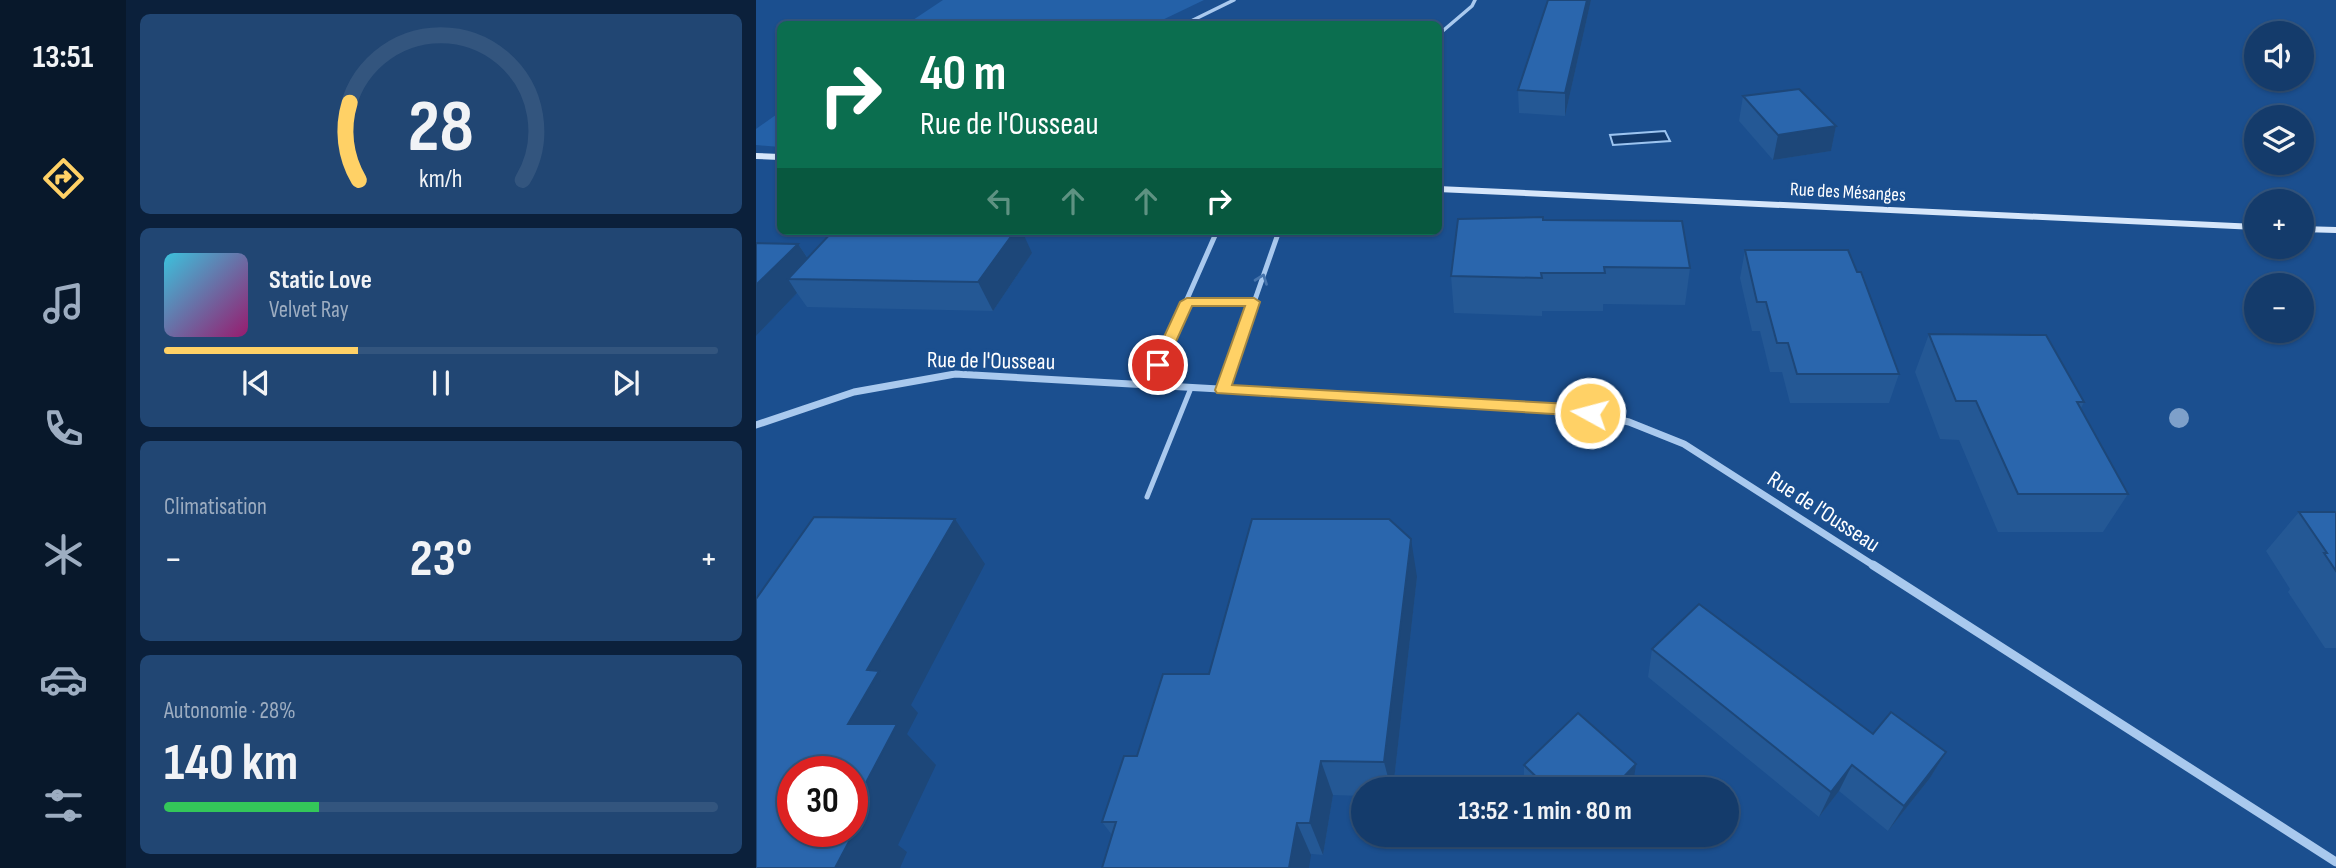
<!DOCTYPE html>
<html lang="fr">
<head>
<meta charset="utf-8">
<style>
  :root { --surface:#143b6b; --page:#214673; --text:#f1f3f6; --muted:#9dadc1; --line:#33557e; --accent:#ffd166 }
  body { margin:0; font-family:"Sofia Sans Condensed",sans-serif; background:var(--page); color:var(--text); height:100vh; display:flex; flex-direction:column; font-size:26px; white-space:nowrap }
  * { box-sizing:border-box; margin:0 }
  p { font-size:23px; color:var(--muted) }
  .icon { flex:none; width:38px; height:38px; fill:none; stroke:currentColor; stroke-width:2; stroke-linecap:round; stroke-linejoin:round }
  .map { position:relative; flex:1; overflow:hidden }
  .side { display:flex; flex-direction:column; gap:14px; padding:14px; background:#0b203b; width:630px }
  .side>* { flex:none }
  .guide { position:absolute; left:21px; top:21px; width:665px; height:214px; border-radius:10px; box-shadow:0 2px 5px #0004,0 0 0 2px var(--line); background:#0b6e4f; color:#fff; overflow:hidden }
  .fabs { position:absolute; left:1488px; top:21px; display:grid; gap:14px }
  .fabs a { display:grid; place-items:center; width:70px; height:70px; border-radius:50%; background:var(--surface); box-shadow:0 2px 5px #0004,0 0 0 2px var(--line); font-size:35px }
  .speed { position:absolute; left:21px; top:756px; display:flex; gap:14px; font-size:35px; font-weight:700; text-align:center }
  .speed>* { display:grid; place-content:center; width:91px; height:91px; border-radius:50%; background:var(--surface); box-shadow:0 2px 5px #0004,0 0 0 2px var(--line); line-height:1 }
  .speed .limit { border:10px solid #d22; background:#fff; color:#111 }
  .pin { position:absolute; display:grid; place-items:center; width:60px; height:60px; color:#fff; margin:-30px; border:4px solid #fff; border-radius:50%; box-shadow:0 2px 7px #0007 }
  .me { position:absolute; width:77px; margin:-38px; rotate:277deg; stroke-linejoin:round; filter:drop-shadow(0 0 5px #0008) }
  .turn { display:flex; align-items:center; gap:24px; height:147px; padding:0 28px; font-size:32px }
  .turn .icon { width:91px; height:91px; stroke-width:2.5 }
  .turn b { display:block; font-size:49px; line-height:60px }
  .lanes { display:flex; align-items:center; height:66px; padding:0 28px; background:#0003; justify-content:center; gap:35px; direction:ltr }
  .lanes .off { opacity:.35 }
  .big { font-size:52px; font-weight:700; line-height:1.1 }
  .side .card { flex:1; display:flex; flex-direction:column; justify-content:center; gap:10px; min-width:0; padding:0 24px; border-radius:10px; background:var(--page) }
  .side .dial { align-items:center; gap:0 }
  .dial svg { height:182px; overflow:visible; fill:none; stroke:var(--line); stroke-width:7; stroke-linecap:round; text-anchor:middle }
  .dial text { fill:var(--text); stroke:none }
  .song { display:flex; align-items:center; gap:21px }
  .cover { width:84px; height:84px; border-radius:10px; background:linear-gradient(135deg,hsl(190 70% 55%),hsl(320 70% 35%)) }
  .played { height:7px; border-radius:4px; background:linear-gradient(90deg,var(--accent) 35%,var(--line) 35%) }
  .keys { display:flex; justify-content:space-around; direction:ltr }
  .heat { display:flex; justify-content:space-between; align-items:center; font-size:38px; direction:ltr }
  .charge { height:10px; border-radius:5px; background:linear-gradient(90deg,#34c759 28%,var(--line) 0) }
  .trip { position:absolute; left:595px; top:777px; width:388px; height:70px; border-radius:35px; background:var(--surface); box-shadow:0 2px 5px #0004,0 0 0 2px var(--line); font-weight:700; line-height:70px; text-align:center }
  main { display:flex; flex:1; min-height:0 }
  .menu { display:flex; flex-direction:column; width:126px; justify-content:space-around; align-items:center; background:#08182b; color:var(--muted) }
  .menu .icon { width:49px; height:49px }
  .menu .active { color:var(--accent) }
  .menu b { font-size:32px; color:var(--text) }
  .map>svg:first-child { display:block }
  .green { fill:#2461a8 }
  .water { fill:#123a6d; stroke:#9cc4f0; stroke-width:2 }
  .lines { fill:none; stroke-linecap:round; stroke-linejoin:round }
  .lane-far2 { stroke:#a9c9ee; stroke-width:3.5 }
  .lane-far1 { stroke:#a9c9ee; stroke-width:4.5 }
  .lane { stroke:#a9c9ee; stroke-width:5 }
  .street-far2 { stroke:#a9c9ee; stroke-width:5 }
  .street-far1 { stroke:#a9c9ee; stroke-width:7 }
  .street { stroke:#a9c9ee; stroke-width:9 }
  .secondary { fill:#d6e6fa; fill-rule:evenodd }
  .tree { fill:#7ea0ca }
  .wall { fill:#245895 }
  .shaded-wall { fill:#1d4779 }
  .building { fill:#2a66ad; stroke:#1d4779; stroke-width:2 }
  .oneway { stroke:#4674ac }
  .route { fill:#ffd166; stroke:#a68842; stroke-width:2 }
  .labels { text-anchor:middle; stroke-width:7; stroke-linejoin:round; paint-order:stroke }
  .far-street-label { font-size:19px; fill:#fff; stroke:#1b4f8f }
  .street-label { font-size:23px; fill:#fff; stroke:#1b4f8f }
</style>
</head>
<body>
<main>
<nav class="menu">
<b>13:51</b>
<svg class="icon active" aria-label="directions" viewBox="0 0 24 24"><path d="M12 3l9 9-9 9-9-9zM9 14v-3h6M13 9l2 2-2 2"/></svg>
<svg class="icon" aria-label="music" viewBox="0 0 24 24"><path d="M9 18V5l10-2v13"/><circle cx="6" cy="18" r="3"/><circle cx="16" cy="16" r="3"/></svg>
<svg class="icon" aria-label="phone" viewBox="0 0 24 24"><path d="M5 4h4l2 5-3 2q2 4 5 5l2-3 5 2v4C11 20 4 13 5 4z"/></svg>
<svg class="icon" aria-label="climate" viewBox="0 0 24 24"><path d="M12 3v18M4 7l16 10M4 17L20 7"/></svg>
<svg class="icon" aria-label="car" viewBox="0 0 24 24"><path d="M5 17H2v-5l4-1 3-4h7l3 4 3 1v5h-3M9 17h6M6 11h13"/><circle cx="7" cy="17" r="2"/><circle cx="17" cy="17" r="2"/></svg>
<svg class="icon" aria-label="filters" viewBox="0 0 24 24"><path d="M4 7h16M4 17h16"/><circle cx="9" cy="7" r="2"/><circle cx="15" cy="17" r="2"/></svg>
</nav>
<section class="side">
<div class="card dial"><svg viewBox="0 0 100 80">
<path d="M14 69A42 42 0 1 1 86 69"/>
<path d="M14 69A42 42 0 0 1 10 35" stroke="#ffd166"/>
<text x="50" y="56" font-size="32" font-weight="700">28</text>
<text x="50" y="72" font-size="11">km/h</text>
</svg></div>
<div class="card">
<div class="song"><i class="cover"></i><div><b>Static Love</b><p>Velvet Ray</p></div></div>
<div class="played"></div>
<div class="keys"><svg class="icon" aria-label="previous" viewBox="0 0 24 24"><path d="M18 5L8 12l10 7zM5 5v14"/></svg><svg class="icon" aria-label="pause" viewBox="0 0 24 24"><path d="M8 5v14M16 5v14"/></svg><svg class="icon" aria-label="next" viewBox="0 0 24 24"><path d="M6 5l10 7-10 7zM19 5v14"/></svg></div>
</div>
<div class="card"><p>Climatisation</p>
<div class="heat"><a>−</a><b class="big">23°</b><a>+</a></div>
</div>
<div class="card"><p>Autonomie · 28%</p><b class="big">140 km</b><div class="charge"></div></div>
</section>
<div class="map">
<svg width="1580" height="868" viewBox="0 0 1580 868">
  <rect width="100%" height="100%" fill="#1b4f8f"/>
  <g class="green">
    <polygon points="187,0 448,0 398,24 151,24"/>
    <polygon points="24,112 24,147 0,145 0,129"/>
  </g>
  <polygon class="water" points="909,131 914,141 857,145 854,135"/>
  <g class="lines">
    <g class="lane-far2">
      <polyline points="429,24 478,0"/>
      <polyline points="682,35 716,6 719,0"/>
    </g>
    <polyline class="lane-far1" points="431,302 498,302"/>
    <polyline class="lane" points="391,497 435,388"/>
    <g class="street-far2">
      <polyline points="417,331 461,231"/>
      <polyline points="488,331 523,231"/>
    </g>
    <g class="street-far1">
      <polyline points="393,385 418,329"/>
      <polyline points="467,390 488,329"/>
      <polyline points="0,425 98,392 199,374 814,409 873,422 928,444 1120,567"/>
    </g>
    <polyline class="street" points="1117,565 1580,862"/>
    <g class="secondary">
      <polygon points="0,153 24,154 24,160 0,159"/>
      <polygon points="682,186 1500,224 1500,230 682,192"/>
      <polygon points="1545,226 1580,227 1580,233 1545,232"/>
    </g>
  </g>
  <circle class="tree" cx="1423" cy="418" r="10"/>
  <g class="wall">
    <polygon points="835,0 809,116 763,113 762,90"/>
    <polygon points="987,96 1080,126 1075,151 1017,160 983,121"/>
    <polygon points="787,220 934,268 929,305 847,304 847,311 786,311 786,316 698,313 695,276"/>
    <polygon points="42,244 52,258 276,253 237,311 51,307 41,293 0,336"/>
    <polygon points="989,250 1143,374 1133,403 1034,403 1026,372 1014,372 1004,331 996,331 984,278"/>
    <polygon points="1173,334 1328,402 1325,408 1372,494 1347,532 1242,532 1203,440 1184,439 1159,372"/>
    <polygon points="1543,512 1580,512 1580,648 1569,648 1532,592 1534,589 1510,551"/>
    <polygon points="661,577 637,789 607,789 607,796 577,795 567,855 356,835 346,822 453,674"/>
    <polygon points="896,649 1117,734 1190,752 1174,778 1132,831 1083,791 1063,817 892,677"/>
    <polygon points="768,765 878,778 867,789 779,789 768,779"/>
  </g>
  <g class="shaded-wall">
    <polygon points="831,0 835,0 809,116 809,93"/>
    <polygon points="1080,126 1075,151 1017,160 1022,135"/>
    <polygon points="259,231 266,231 276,253 237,311 222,282"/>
    <polygon points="42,244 61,272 32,279 41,293 0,336 0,285"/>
    <polygon points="199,519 229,564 155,705 162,713 151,734 180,765 142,845 151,852 144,868 79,868 96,817 92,724 111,670"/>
    <polygon points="655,539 661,577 637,789 635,789 628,762"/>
    <polygon points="1190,752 1174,778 1132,831 1148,806"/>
    <polygon points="565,761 577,795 567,855 554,823"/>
    <polygon points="880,764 878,778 867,789 856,789"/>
    <polygon points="1096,765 1083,791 1063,817 1075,792"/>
    <polygon points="541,823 555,855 553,868 533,868"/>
  </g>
  <g class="building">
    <polygon points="792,0 831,0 809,93 762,90"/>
    <polygon points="1043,89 1080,126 1022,135 987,96"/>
    <polygon points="787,217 787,220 926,221 934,268 848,267 849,273 785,273 786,278 695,276 702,219"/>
    <polygon points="77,231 259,231 222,282 32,279"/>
    <polygon points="0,243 42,244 0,285"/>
    <polygon points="989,250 1092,250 1101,272 1105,272 1143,374 1041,374 1032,343 1021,343 1010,302 1001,302"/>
    <polygon points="1173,334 1290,335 1328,402 1321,402 1372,494 1262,494 1220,401 1200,401"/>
    <polygon points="1543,512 1580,512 1580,571 1568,553 1571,553"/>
    <polygon points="58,517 199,519 111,670 123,671 92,724 141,724 96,809 96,772 37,772 37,831 96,831 96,814 107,815 79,868 0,868 0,599"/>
    <polygon points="496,519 633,519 655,539 628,762 565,761 554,823 541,823 533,868 346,868 360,822 346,822 368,756 381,756 407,674 453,674"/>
    <polygon points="943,604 1117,734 1135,712 1190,752 1148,806 1096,765 1075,792 896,649"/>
    <polygon points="822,713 880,764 856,789 793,789 768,765"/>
  </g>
  <defs><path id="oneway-chevron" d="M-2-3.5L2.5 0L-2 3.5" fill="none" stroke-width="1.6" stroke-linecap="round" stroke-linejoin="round" transform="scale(1.75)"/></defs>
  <use class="oneway" href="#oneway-chevron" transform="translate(506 279) rotate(-70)"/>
  <polygon class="route" points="431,298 498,298 504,302 476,385 814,404 840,409 842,413 834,418 814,415 461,393 459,390 489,306 436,306 408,368 402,369 395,365 424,302"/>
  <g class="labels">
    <g class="far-street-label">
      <text transform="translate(1092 191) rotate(3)" y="7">Rue des Mésanges</text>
    </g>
    <g class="street-label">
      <text transform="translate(235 360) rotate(1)" y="8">Rue de l'Ousseau</text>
      <text transform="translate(1068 511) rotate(33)" y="8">Rue de l'Ousseau</text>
    </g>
  </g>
</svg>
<div class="fabs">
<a><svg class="icon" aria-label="sound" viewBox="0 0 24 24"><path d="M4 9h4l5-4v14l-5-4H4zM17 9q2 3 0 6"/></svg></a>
<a><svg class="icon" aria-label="layers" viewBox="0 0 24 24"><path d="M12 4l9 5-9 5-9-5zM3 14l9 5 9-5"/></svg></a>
<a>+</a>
<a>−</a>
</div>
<div class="speed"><div class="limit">30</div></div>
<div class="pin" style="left:402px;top:365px;background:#d93025"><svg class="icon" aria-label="arrive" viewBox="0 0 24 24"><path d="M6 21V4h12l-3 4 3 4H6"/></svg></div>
<svg class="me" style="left:834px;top:413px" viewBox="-20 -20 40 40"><circle r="17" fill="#ffd166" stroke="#fff" stroke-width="3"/><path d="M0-11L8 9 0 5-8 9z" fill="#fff"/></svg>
<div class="trip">13:52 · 1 min · 80 m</div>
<div class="guide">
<div class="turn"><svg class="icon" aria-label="right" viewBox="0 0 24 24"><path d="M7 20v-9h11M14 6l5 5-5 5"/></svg><div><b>40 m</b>Rue de l'Ousseau</div></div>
<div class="lanes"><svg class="icon off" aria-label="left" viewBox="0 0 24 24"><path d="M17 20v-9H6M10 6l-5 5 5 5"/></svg><svg class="icon off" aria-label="ahead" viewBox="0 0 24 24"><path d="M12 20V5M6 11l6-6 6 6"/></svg><svg class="icon off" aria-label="ahead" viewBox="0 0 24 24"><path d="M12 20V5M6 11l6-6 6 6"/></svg><svg class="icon" aria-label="right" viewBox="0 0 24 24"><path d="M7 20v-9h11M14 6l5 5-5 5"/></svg></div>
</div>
</div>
</main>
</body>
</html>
